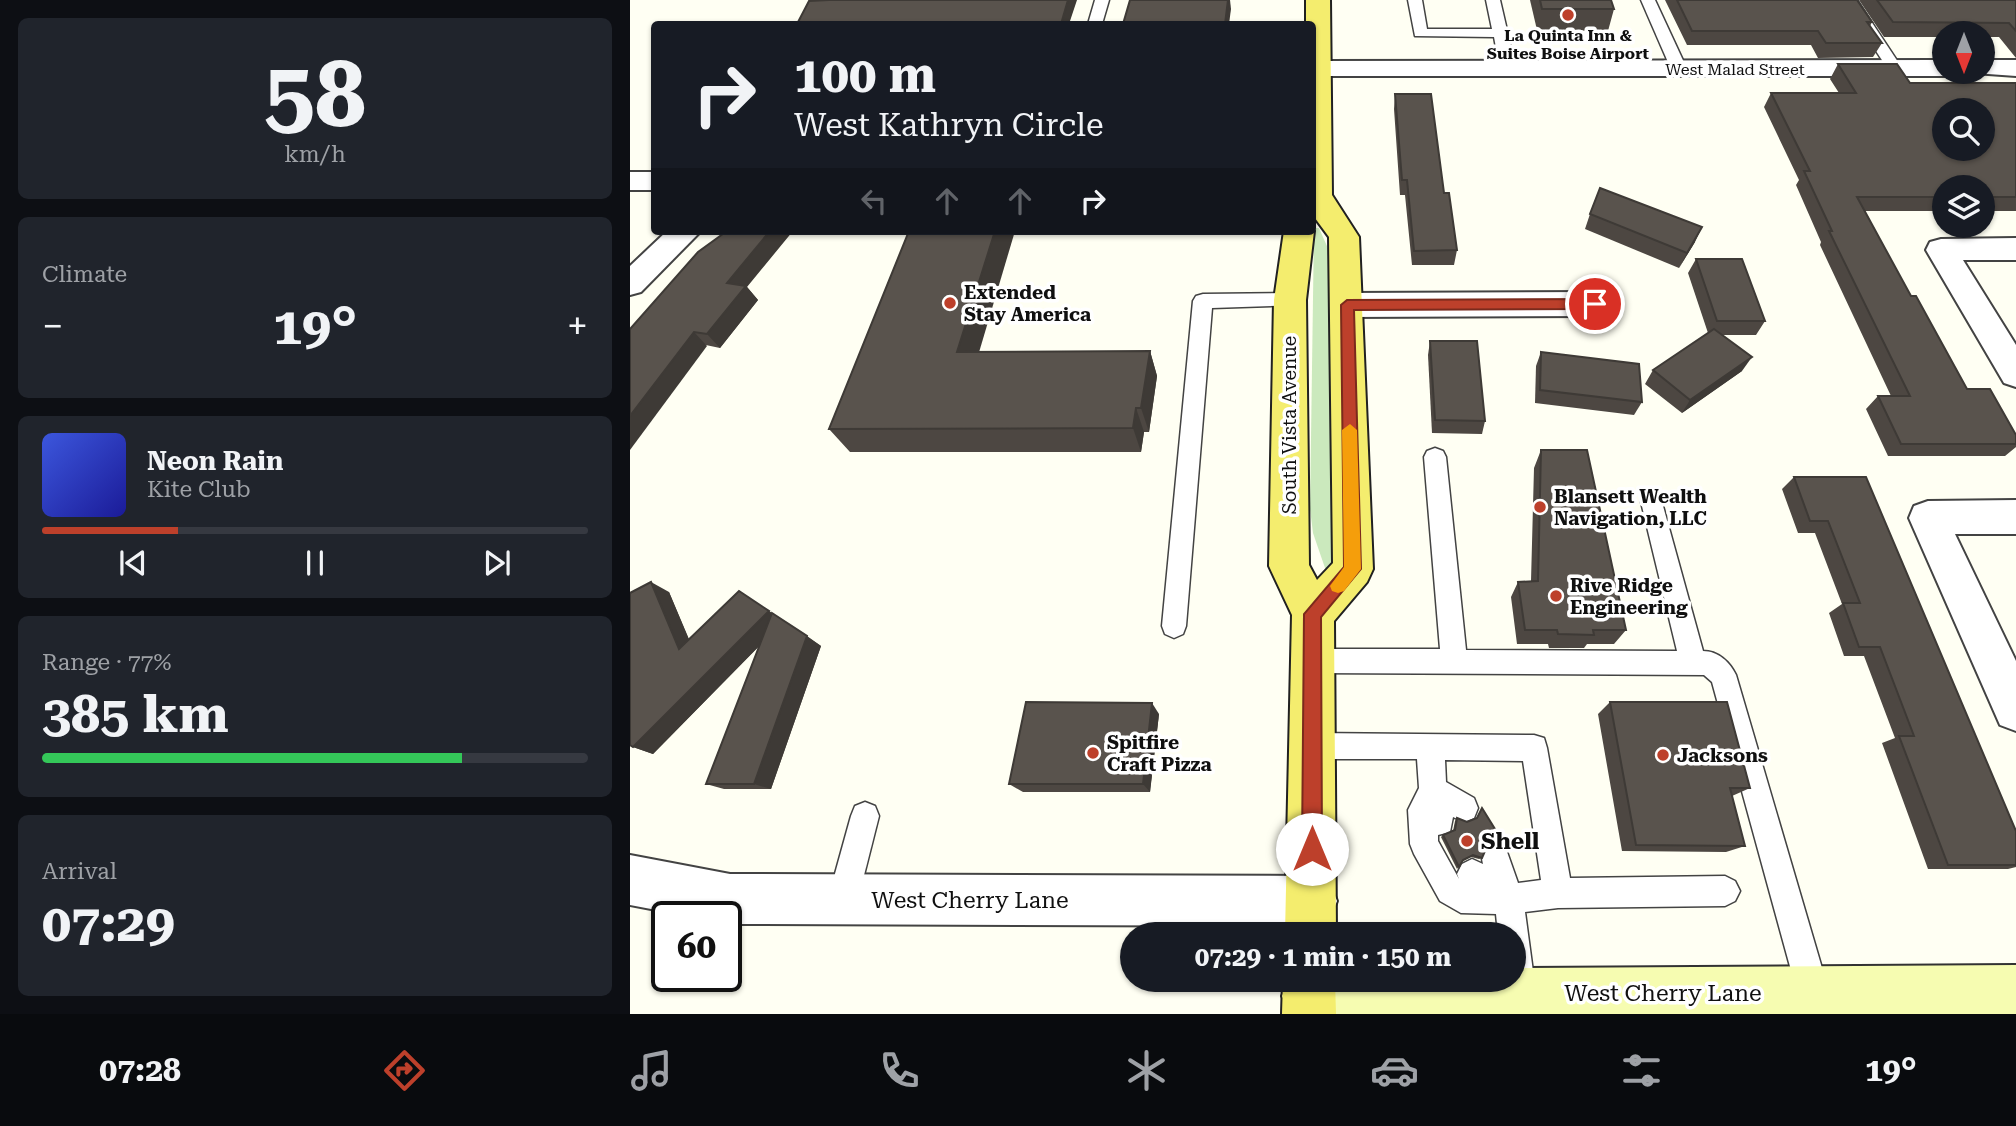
<!DOCTYPE html>
<html lang="en">
<head>
<meta charset="utf-8">
<style>
  :root { --surface:#171b24; --page:#20242c; --text:#f1f3f6; --muted:#9ea1a6; --line:#363941; --accent:#bd402b }
  body { margin:0; font-family:"Roboto Serif",serif; background:var(--page); color:var(--text); height:100vh; display:flex; flex-direction:column; font-size:26px; white-space:nowrap }
  * { box-sizing:border-box; margin:0 }
  p { font-size:23px; color:var(--muted) }
  .icon { flex:none; width:38px; height:38px; fill:none; stroke:currentColor; stroke-width:2; stroke-linecap:round; stroke-linejoin:round }
  .map { position:relative; flex:1; overflow:hidden }
  .drawer { display:flex; flex-direction:column; gap:18px; padding:18px; background:#0d0f14; width:630px }
  .drawer>* { flex:none }
  .banner { position:absolute; left:21px; top:21px; width:665px; height:214px; border-radius:7px; box-shadow:0 2px 5px #0004; background:#171b24; color:var(--text); overflow:hidden }
  .needle { width:46px; rotate:180deg }
  .controls { position:absolute; left:1302px; top:21px; display:grid; gap:14px }
  .controls a { display:grid; place-items:center; width:63px; height:63px; border-radius:50%; background:var(--surface); box-shadow:0 2px 5px #0004; font-size:35px }
  .speed { position:absolute; left:21px; top:901px; display:flex; gap:14px; font-size:35px; font-weight:700; text-align:center }
  .speed>* { display:grid; place-content:center; width:91px; height:91px; border-radius:50%; background:var(--surface); box-shadow:0 2px 5px #0004; line-height:1 }
  .speed .limit { border:4px solid #111; border-radius:10px; background:#fff; color:#111 }
  .pin { position:absolute; display:grid; place-items:center; width:60px; height:60px; color:#fff; margin:-30px; border:4px solid #fff; border-radius:50%; box-shadow:0 2px 7px #0007 }
  .me { position:absolute; width:77px; margin:-38px; rotate:0deg; stroke-linejoin:round; filter:drop-shadow(0 0 5px #0008) }
  .turn { display:flex; align-items:center; gap:24px; height:147px; padding:0 28px; font-size:32px }
  .turn .icon { width:91px; height:91px; stroke-width:2.5 }
  .turn b { display:block; font-size:49px; line-height:60px }
  .lanes { display:flex; align-items:center; height:66px; padding:0 28px; background:#0003; justify-content:center; gap:35px; direction:ltr }
  .lanes .off { opacity:.35 }
  .big { font-size:52px; font-weight:700; line-height:1.1 }
  .drawer .widget { flex:1; display:flex; flex-direction:column; justify-content:center; gap:10px; min-width:0; padding:0 24px; border-radius:10px; background:var(--page) }
  .drawer .dial { align-items:center; gap:0 }
  .dial b { font-size:91px; line-height:1 }
  .song { display:flex; align-items:center; gap:21px }
  .cover { width:84px; height:84px; border-radius:10px; background:linear-gradient(135deg,hsl(230 70% 55%),hsl(240 70% 35%)) }
  .played { height:7px; border-radius:4px; background:linear-gradient(90deg,var(--accent) 25%,var(--line) 25%) }
  .keys { display:flex; justify-content:space-around; direction:ltr }
  .heat { display:flex; justify-content:space-between; align-items:center; font-size:38px; direction:ltr }
  .charge { height:10px; border-radius:5px; background:linear-gradient(90deg,#34c759 77%,var(--line) 0) }
  .trip { position:absolute; left:490px; top:922px; width:406px; height:70px; border-radius:35px; background:var(--surface); box-shadow:0 2px 5px #0004; font-weight:700; line-height:70px; text-align:center }
  .tab-bar { display:flex; height:112px; justify-content:space-around; align-items:center; background:#090b0e; color:var(--muted) }
  .tab-bar .icon { width:49px; height:49px }
  .tab-bar .selected { color:var(--accent) }
  .tab-bar b { font-size:32px; color:var(--text) }
  main { display:flex; flex:1; min-height:0 }
  .map>svg:first-child { display:block }
  .green { fill:#cbe9bd }
  .lines { fill:none; stroke-linecap:round; stroke-linejoin:round }
  .lane-casing { stroke:#434343; stroke-width:3 }
  .street-casing { stroke:#434343; stroke-width:4 }
  .secondary-casing { stroke:#323232; stroke-width:4 }
  .primary-casing { stroke:#212121; stroke-width:4 }
  .lane { fill:#fff; fill-rule:evenodd }
  .street { fill:#fff; fill-rule:evenodd }
  .secondary { fill:#f6fcb1; fill-rule:evenodd }
  .primary { fill:#f4ed6e; fill-rule:evenodd }
  .wall { fill:#4d4742 }
  .shaded-wall { fill:#3e3a36 }
  .building { fill:#59534d; stroke:#3e3a36; stroke-width:2; fill-rule:evenodd }
  .route { fill:#bd402b; stroke:#7b2a1c; stroke-width:2 }
  .slow { fill:#f59e0b }
  .poi-dot { fill:#bd402b; stroke:#fff; stroke-width:2.5 }
  .labels { text-anchor:middle; stroke-width:7; stroke-linejoin:round; paint-order:stroke }
  .far-poi-label { font-size:16px; font-weight:bold; fill:#101010; stroke:#fff }
  .far-street-label { font-size:16px; fill:#101010; stroke:#fff }
  .poi-label { font-size:19px; font-weight:bold; fill:#101010; stroke:#fff; text-anchor:start }
  .street-label { font-size:19px; fill:#101010; stroke:#fff }
  .near-poi-label { font-size:23px; font-weight:bold; fill:#101010; stroke:#fff; text-anchor:start }
  .near-street-label { font-size:23px; fill:#101010; stroke:#fff }
</style>
</head>
<body>
<main>
<section class="drawer">
<div class="widget dial"><b>58</b><p>km/h</p></div>
<div class="widget"><p>Climate</p>
<div class="heat"><a>−</a><b class="big">19°</b><a>+</a></div>
</div>
<div class="widget">
<div class="song"><i class="cover"></i><div><b>Neon Rain</b><p>Kite Club</p></div></div>
<div class="played"></div>
<div class="keys"><svg class="icon" aria-label="previous" viewBox="0 0 24 24"><path d="M18 5L8 12l10 7zM5 5v14"/></svg><svg class="icon" aria-label="pause" viewBox="0 0 24 24"><path d="M8 5v14M16 5v14"/></svg><svg class="icon" aria-label="next" viewBox="0 0 24 24"><path d="M6 5l10 7-10 7zM19 5v14"/></svg></div>
</div>
<div class="widget"><p>Range · 77%</p><b class="big">385 km</b><div class="charge"></div></div>
<div class="widget"><p>Arrival</p><b class="big">07:29</b></div>
</section>
<div class="map">
<svg width="1386" height="1014" viewBox="0 0 1386 1014">
  <rect width="100%" height="100%" fill="#fffff3"/>
  <polygon class="green" points="684,228 689,228 700,253 703,566 699,570 695,568 683,533 680,509"/>
  <g class="lines">
    <defs>
      <g id="lane">
        <polygon points="465,0 479,0 472,24 458,24"/>
        <polygon points="778,0 792,0 797,29 862,29 856,0 870,0 886,69 878,74 870,69 864,37 785,36"/>
        <polygon points="1011,0 1025,0 1057,69 1054,72 1049,74 1041,69"/>
        <polygon points="1213,0 1227,0 1272,68 1269,71 1259,71"/>
        <polygon points="660,293 667,295 670,300 667,305 582,308 556,626 553,634 544,638 535,634 532,626 563,301 566,296 573,294"/>
        <path d="M805,448l8,3 3,6 20,193 211,1 -36,-149 3,-7 8,-3 8,3 43,156c15,0 27,11 33,24l93,317 -5,11 -11,5 -11,-5 -5,-11 -85,-310 -8,-7 -392,-2 -9,-3 -4,-9 4,-9 9,-3h128l-16,-192 3,-6z"/>
        <path d="M682,733l222,2 10,3 3,10 23,130 155,-2 10,5 5,10 -5,10 -10,5 -167,2 -33,4 11,82 -5,11 -11,5 -11,-5 -6,-25h11v-46h-16l-2,-20 -35,-1 -21,-12 -26,-47 -4,-10 -2,-34 11,-22 -2,-29h-105l-10,-3 -3,-10 3,-10zM815,760l78,1 18,119 -23,3 -12,-34 -10,-4 -10,4 -4,10 1,5 -11,-5 -10,5 -5,10 2,5 -21,-38v-6l12,-3 3,-15 11,5 10,-4 4,-10 -4,-10 -28,-16z"/>
        <polygon points="235,802 245,806 249,816 228,899 223,909 213,914 203,909 198,899 221,816 225,806"/>
      </g>
      <g id="street">
        <polygon points="1314,60 1314,72 1323,73 1314,76 682,76 682,62 686,61"/>
        <polygon points="1353,60 1386,60 1386,76 1344,73 1353,72"/>
        <rect x="0" y="172" width="24" height="18"/>
        <polygon points="37,231 71,231 11,292 0,295 0,266"/>
        <polygon points="1386,238 1386,260 1333,260 1386,345 1386,387 1374,383 1296,250 1300,242 1311,239"/>
        <polygon points="965,292 976,296 981,304 976,312 965,316 717,317 706,313 701,305 706,297 717,293"/>
        <polygon points="1386,500 1386,534 1325,534 1386,661 1386,731 1370,725 1279,518 1284,506 1298,501"/>
        <polygon points="0,855 100,874 682,876 700,883 707,901 700,919 682,926 100,924 96,923 96,917 63,917 0,905"/>
      </g>
      <polygon id="secondary" points="1386,965 1386,1014 660,1014 652,996 659,980 884,980 884,968"/>
      <g id="primary">
        <polygon points="676,0 700,0 702,195 729,237 743,569 737,582 704,621 706,934 655,934 662,615 639,566 644,300 654,231 682,231 682,228 684,231 676,300 679,565 687,580 703,563 699,237 682,214 682,24 676,24"/>
        <polygon points="653,980 705,980 706,1014 652,1014"/>
      </g>
    </defs>
    <use href="#lane" class="lane-casing"/>
    <use href="#street" class="street-casing"/>
    <use href="#secondary" class="secondary-casing"/>
    <use href="#primary" class="primary-casing"/>
    <use href="#lane" class="lane"/>
    <use href="#street" class="street"/>
    <use href="#secondary" class="secondary"/>
    <use href="#primary" class="primary"/>
  </g>
  <g class="wall">
    <polygon points="900,0 981,0 984,9 978,31 907,30"/>
    <polygon points="1035,0 1227,0 1242,22 1240,26 1252,43 1243,57 1188,58 1181,45 1057,45"/>
    <polygon points="1229,0 1386,0 1386,58 1369,37 1353,37 1353,33 1314,33 1314,37 1254,37"/>
    <polygon points="1208,64 1280,83 1386,83 1386,211 1353,211 1353,187 1314,187 1314,211 1235,211 1281,296 1337,389 1386,435 1386,447 1375,456 1258,456 1236,409 1248,396 1261,396 1190,245 1191,242 1166,185 1169,180 1134,107 1141,93 1209,93 1200,79"/>
    <polygon points="765,94 814,193 827,250 824,265 782,265 775,195 770,195 764,109"/>
    <polygon points="960,214 1065,242 1049,268 955,229"/>
    <polygon points="1066,259 1135,321 1126,335 1092,335 1112,371 1052,413 1015,384 1023,370 1078,333 1058,273"/>
    <polygon points="117,287 128,300 90,348 0,329"/>
    <polygon points="800,341 855,421 852,434 802,433 798,355"/>
    <polygon points="520,351 527,376 519,432 514,432 511,452 220,452 199,429 349,352"/>
    <polygon points="911,352 1012,402 1004,415 905,403 906,366"/>
    <polygon points="911,450 996,630 984,644 957,644 954,648 919,648 918,644 887,644 881,597 888,582 901,581 904,468"/>
    <polygon points="1164,477 1236,477 1386,831 1386,867 1378,869 1298,869 1252,743 1265,738 1234,656 1214,656 1199,613 1212,604 1185,533 1168,533 1152,489"/>
    <polygon points="109,591 191,646 141,789 94,789 76,784 130,645 23,754 3,747 39,592 59,640"/>
    <polygon points="980,702 1120,788 1102,796 1115,846 1096,852 992,851 968,714"/>
    <polygon points="529,714 520,792 393,792 379,784"/>
    <polygon points="852,808 873,842 870,844 865,843 857,846 852,858 849,859 841,857 833,861 827,869 811,837 813,835 823,831 825,821 827,818 837,822 846,819"/>
  </g>
  <g class="shaded-wall">
    <polygon points="438,0 447,0 439,24 431,24"/>
    <polygon points="598,0 600,0 601,9 599,24 595,24"/>
    <polygon points="1072,227 1065,242 1049,268 1057,253"/>
    <polygon points="140,231 163,231 117,287 128,300 90,348 77,334 97,283"/>
    <polygon points="365,231 385,231 342,376 327,352"/>
    <polygon points="64,332 77,346 0,450 0,416"/>
    <polygon points="520,351 527,376 519,432 511,408"/>
    <polygon points="1122,357 1112,371 1052,413 1060,400"/>
    <polygon points="506,408 514,432 511,452 503,428"/>
    <polygon points="21,582 39,592 67,658 49,649"/>
    <polygon points="139,611 154,621 23,754 3,747"/>
    <polygon points="177,636 191,646 141,789 124,784"/>
    <polygon points="522,703 529,714 520,792 513,784"/>
  </g>
  <g class="building">
    <polygon points="199,0 438,0 431,24 167,24 179,1"/>
    <polygon points="500,0 598,0 595,24 493,24"/>
    <polygon points="910,0 981,0 984,9 912,9"/>
    <polygon points="1047,0 1227,0 1242,22 1237,22 1252,43 1196,43 1188,31 1062,31"/>
    <polygon points="1247,0 1386,0 1386,31 1379,23 1263,22"/>
    <path d="M1208,64h59l13,19h106v114h-33v-10h-39v10h-87l54,99h5l51,93h23l26,46v9h-115l-23,-48h32l-81,-165h3l-28,-60h6l-39,-78h85zM1314,110h39v39h-39z"/>
    <polygon points="765,94 801,94 814,193 819,193 827,250 784,251 777,180 772,180"/>
    <polygon points="970,188 1072,227 1057,253 960,214"/>
    <polygon points="97,231 140,231 97,283 116,286 77,334 64,332 0,416 0,329 68,252"/>
    <polygon points="279,231 365,231 327,352 520,351 511,408 506,408 503,428 199,429"/>
    <polygon points="1066,259 1112,259 1135,321 1087,321"/>
    <polygon points="1084,329 1122,357 1060,400 1023,370"/>
    <polygon points="800,341 847,341 855,421 805,420"/>
    <polygon points="911,352 1009,364 1012,402 910,390"/>
    <polygon points="911,450 957,450 996,630 963,630 964,635 928,634 927,630 895,630 888,582 908,581"/>
    <polygon points="1164,477 1236,477 1386,831 1386,865 1318,865 1269,736 1284,736 1250,647 1229,647 1213,603 1230,603 1198,521 1180,521"/>
    <polygon points="21,582 49,649 109,591 139,611 3,747 0,745 0,593"/>
    <polygon points="142,613 177,636 124,784 76,784"/>
    <polygon points="396,702 522,703 513,784 379,784"/>
    <polygon points="980,702 1097,702 1120,788 1100,788 1115,846 1006,845"/>
    <polygon points="852,808 873,842 868,840 858,844 852,858 843,855 833,860 829,867 813,835 825,830 827,818 837,822 847,818"/>
  </g>
  <polygon class="route" points="965,299 971,304 965,309 724,310 731,569 691,617 692,849 689,856 682,859 675,856 672,849 674,614 714,567 711,305 717,300"/>
  <polygon class="slow" points="720,424 727,430 731,569 714,591 708,593 702,591 700,586 714,567 712,430"/>
  <g class="poi-dot">
    <circle cx="938" cy="15" r="7"/>
    <circle cx="320" cy="303" r="7"/>
    <circle cx="910" cy="507" r="7"/>
    <circle cx="926" cy="596" r="7"/>
    <circle cx="463" cy="753" r="7"/>
    <circle cx="1033" cy="755" r="7"/>
    <circle cx="837" cy="841" r="7"/>
  </g>
  <g class="labels">
    <g class="far-poi-label">
      <text x="938" y="41">La Quinta Inn &amp;<tspan x="938" dy="18">Suites Boise Airport</tspan></text>
    </g>
    <g class="far-street-label">
      <text x="1105" y="75">West Malad Street</text>
    </g>
    <g class="poi-label">
      <text x="334" y="299">Extended<tspan x="334" dy="22">Stay America</tspan></text>
      <text x="924" y="503">Blansett Wealth<tspan x="924" dy="22">Navigation, LLC</tspan></text>
      <text x="940" y="592">Rive Ridge<tspan x="940" dy="22">Engineering</tspan></text>
      <text x="477" y="749">Spitfire<tspan x="477" dy="22">Craft Pizza</tspan></text>
      <text x="1047" y="762">Jacksons</text>
    </g>
    <g class="street-label">
      <text transform="translate(659 425) rotate(-90)" y="7">South Vista Avenue</text>
    </g>
    <g class="near-poi-label">
      <text x="851" y="849">Shell</text>
    </g>
    <g class="near-street-label">
      <text x="340" y="908">West Cherry Lane</text>
      <text x="1033" y="1001">West Cherry Lane</text>
    </g>
  </g>
</svg>
<div class="controls">
<a><svg class="needle" viewBox="-14 -14 28 28"><path d="M0-13l5 13h-10z" fill="#e53935"/><path d="M0 13l5-13h-10z" fill="#9ea1a6"/></svg></a>
<a><svg class="icon" aria-label="search" viewBox="0 0 24 24"><circle cx="10" cy="10" r="6"/><path d="M15 15l6 6"/></svg></a>
<a><svg class="icon" aria-label="layers" viewBox="0 0 24 24"><path d="M12 4l9 5-9 5-9-5zM3 14l9 5 9-5"/></svg></a>
</div>
<div class="speed"><div class="limit">60</div></div>
<div class="pin" style="left:965px;top:304px;background:#d93025"><svg class="icon" aria-label="arrive" viewBox="0 0 24 24"><path d="M6 21V4h12l-3 4 3 4H6"/></svg></div>
<svg class="me" style="left:682px;top:849px" viewBox="-20 -20 40 40"><circle r="19" fill="#fff"/><path d="M0-13L10 11 0 6-10 11z" fill="#bd402b"/></svg>
<div class="trip">07:29 · 1 min · 150 m</div>
<div class="banner">
<div class="turn"><svg class="icon" aria-label="right" viewBox="0 0 24 24"><path d="M7 20v-9h11M14 6l5 5-5 5"/></svg><div><b>100 m</b>West Kathryn Circle</div></div>
<div class="lanes"><svg class="icon off" aria-label="left" viewBox="0 0 24 24"><path d="M17 20v-9H6M10 6l-5 5 5 5"/></svg><svg class="icon off" aria-label="ahead" viewBox="0 0 24 24"><path d="M12 20V5M6 11l6-6 6 6"/></svg><svg class="icon off" aria-label="ahead" viewBox="0 0 24 24"><path d="M12 20V5M6 11l6-6 6 6"/></svg><svg class="icon" aria-label="right" viewBox="0 0 24 24"><path d="M7 20v-9h11M14 6l5 5-5 5"/></svg></div>
</div>
</div>
</main>
<nav class="tab-bar">
<b>07:28</b>
<svg class="icon selected" aria-label="directions" viewBox="0 0 24 24"><path d="M12 3l9 9-9 9-9-9zM9 14v-3h6M13 9l2 2-2 2"/></svg>
<svg class="icon" aria-label="music" viewBox="0 0 24 24"><path d="M9 18V5l10-2v13"/><circle cx="6" cy="18" r="3"/><circle cx="16" cy="16" r="3"/></svg>
<svg class="icon" aria-label="phone" viewBox="0 0 24 24"><path d="M5 4h4l2 5-3 2q2 4 5 5l2-3 5 2v4C11 20 4 13 5 4z"/></svg>
<svg class="icon" aria-label="climate" viewBox="0 0 24 24"><path d="M12 3v18M4 7l16 10M4 17L20 7"/></svg>
<svg class="icon" aria-label="car" viewBox="0 0 24 24"><path d="M5 17H2v-5l4-1 3-4h7l3 4 3 1v5h-3M9 17h6M6 11h13"/><circle cx="7" cy="17" r="2"/><circle cx="17" cy="17" r="2"/></svg>
<svg class="icon" aria-label="filters" viewBox="0 0 24 24"><path d="M4 7h16M4 17h16"/><circle cx="9" cy="7" r="2"/><circle cx="15" cy="17" r="2"/></svg>
<b>19°</b>
</nav>
</body>
</html>
